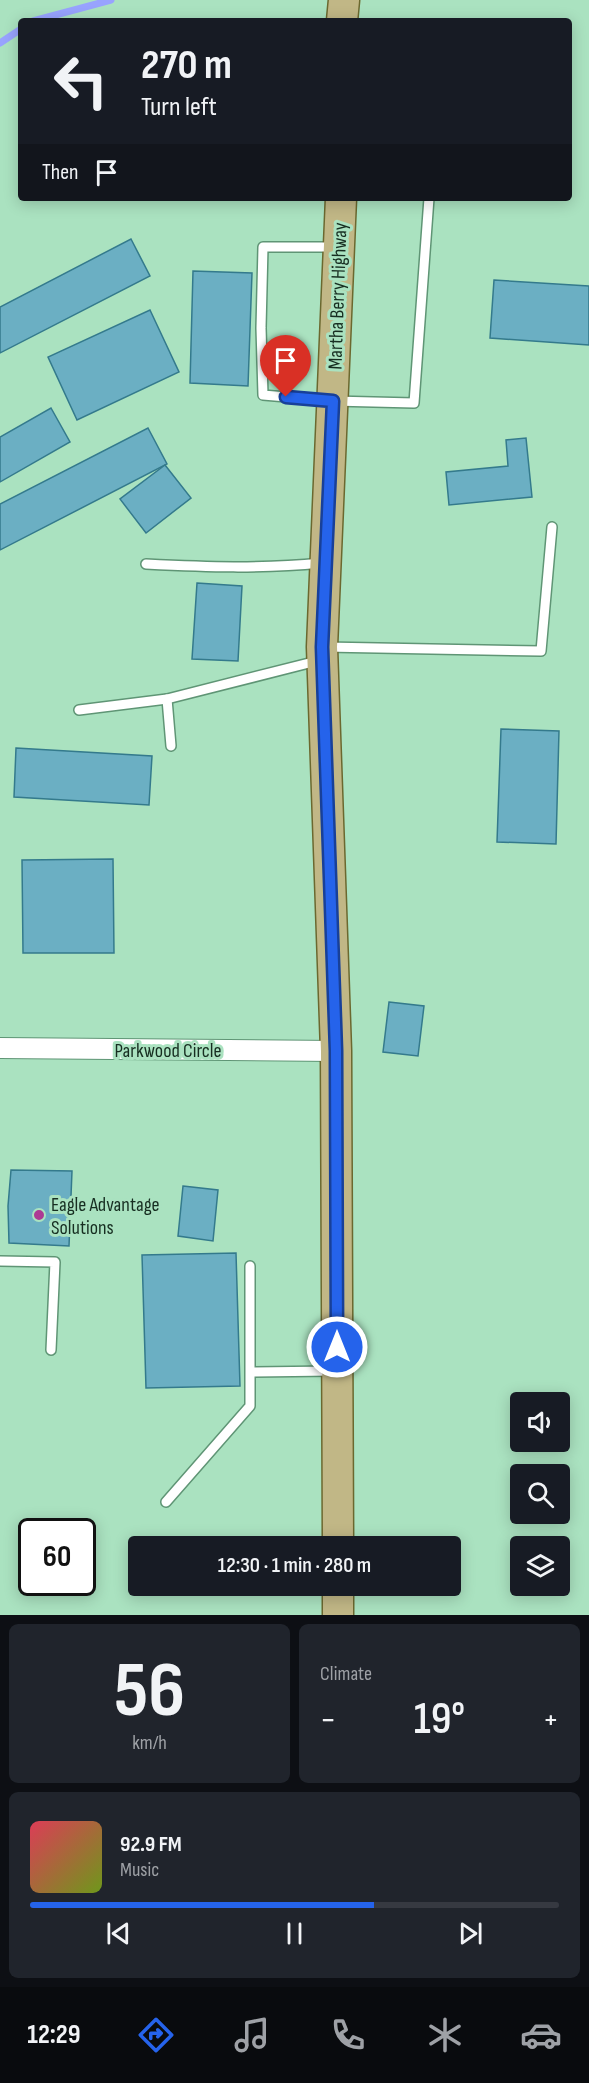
<!DOCTYPE html>
<html lang="en">
<head>
<meta charset="utf-8">
<style>
  :root { --surface:#171b24; --page:#20242c; --text:#f1f3f6; --muted:#9ea1a6; --line:#363941; --accent:#2563eb }
  body { margin:0; font-family:"Sofia Sans Condensed",sans-serif; background:var(--page); color:var(--text); height:100vh; display:flex; flex-direction:column; font-size:22px; white-space:nowrap }
  * { box-sizing:border-box; margin:0 }
  p { font-size:20px; color:var(--muted) }
  .icon { flex:none; width:33px; height:33px; fill:none; stroke:currentColor; stroke-width:2; stroke-linecap:round; stroke-linejoin:round }
  .map { position:relative; height:1615px; overflow:hidden }
  .drawer { display:flex; flex-direction:column; gap:9px; padding:9px; background:#0d0f14; flex:1 }
  .drawer>* { flex:none }
  .guide { position:absolute; left:18px; top:18px; width:554px; height:183px; border-radius:6px; box-shadow:0 3px 15px #0003; background:#171b24; color:var(--text); overflow:hidden }
  .buttons { position:absolute; left:510px; top:1392px; display:grid; gap:12px }
  .buttons a { display:grid; place-items:center; width:60px; height:60px; border-radius:6px; background:var(--surface); box-shadow:0 3px 15px #0003; font-size:30px }
  .speed { position:absolute; left:18px; top:1518px; display:flex; gap:12px; font-size:30px; font-weight:700; text-align:center }
  .speed>* { display:grid; place-content:center; width:78px; height:78px; border-radius:50%; background:var(--surface); box-shadow:0 3px 15px #0003; line-height:1 }
  .speed .limit { border:3px solid #111; border-radius:9px; background:#fff; color:#111 }
  .pin { position:absolute; display:grid; place-items:center; width:51px; height:51px; color:#fff; margin:-62px -26px; border-radius:50% 50% 50% 0; rotate:-45deg; box-shadow:0 0 6px #0007 }
  .pin .icon { rotate:45deg }
  .me { position:absolute; width:66px; margin:-33px; rotate:0deg; stroke-linejoin:round; filter:drop-shadow(0 0 4px #0008) }
  .turn { display:flex; align-items:center; gap:21px; height:126px; padding:0 24px; font-size:27px }
  .turn .icon { width:78px; height:78px; stroke-width:2.5 }
  .turn b { display:block; font-size:42px; line-height:51px }
  .then { display:flex; align-items:center; height:57px; padding:0 24px; background:#0003; gap:12px; font-size:22px }
  .big { font-size:45px; font-weight:600; line-height:1.1 }
  .drawer .widget { flex:1; display:flex; flex-direction:column; justify-content:center; gap:9px; min-width:0; padding:0 21px; border-radius:9px; background:var(--page) }
  .drawer .dial { align-items:center; gap:0 }
  .dial b { font-size:78px; line-height:1 }
  .song { display:flex; align-items:center; gap:18px }
  .cover { width:72px; height:72px; border-radius:9px; background:linear-gradient(135deg,hsl(350 70% 55%),hsl(80 70% 35%)) }
  .played { height:6px; border-radius:3px; background:linear-gradient(90deg,var(--accent) 65%,var(--line) 65%) }
  .keys { display:flex; justify-content:space-around; direction:ltr }
  .heat { display:flex; justify-content:space-between; align-items:center; font-size:33px; direction:ltr }
  .drawer .tiles { flex:1; display:grid; gap:9px; grid-template-columns:1fr 1fr }
  .widget:last-child { grid-column:span 2 }
  .trip { position:absolute; left:128px; top:1536px; width:333px; height:60px; border-radius:6px; background:var(--surface); box-shadow:0 3px 15px #0003; font-weight:600; line-height:60px; text-align:center }
  .tab-bar { display:flex; height:96px; justify-content:space-around; align-items:center; background:#090b0e; color:var(--muted) }
  .tab-bar .icon { width:42px; height:42px }
  .tab-bar .active { color:var(--accent) }
  .tab-bar b { font-size:27px; color:var(--text) }
  .map>svg:first-child { display:block }
  .lines { fill:none; stroke-linecap:round; stroke-linejoin:round }
  .stream { stroke:#98a3fe; stroke-width:7 }
  .building { fill:#6bafc3; stroke:#347a8c; stroke-width:1.5 }
  .service-casing { stroke:#5f9575; stroke-width:12 }
  .minor-casing { stroke:#5f9575; stroke-width:22 }
  .primary-casing { stroke:#6b682f; stroke-width:33 }
  .service { stroke:#fff; stroke-width:9 }
  .minor { stroke:#fff; stroke-width:20 }
  .primary { stroke:#c1b786; stroke-width:30 }
  .route-casing { stroke:#184099; stroke-width:15 }
  .route { stroke:#2563eb; stroke-width:10 }
  .poi-dot { fill:#ad3a94; stroke:#aae2c0; stroke-width:2 }
  .labels { text-anchor:middle; stroke-width:6; stroke-linejoin:round; paint-order:stroke }
  .street-label { font-size:20px; fill:#172e21; stroke:#aae2c0 }
  .poi-label { font-size:20px; fill:#172e21; stroke:#aae2c0; text-anchor:start }
</style>
</head>
<body>
<div class="map">
<svg width="589" height="1615" viewBox="0 0 589 1615">
  <rect width="100%" height="100%" fill="#aae2c0"/>
  <g class="lines">
    <g class="stream">
      <polyline points="33,21 111,0"/>
      <polyline points="0,43 21,29"/>
    </g>
  </g>
  <g class="building">
    <polygon points="131,239 150,276 0,353 0,307"/>
    <polygon points="193,271 252,273 248,386 190,383"/>
    <polygon points="494,280 589,286 589,345 490,338"/>
    <polygon points="150,310 179,372 77,420 48,357"/>
    <polygon points="51,408 70,442 0,482 0,437"/>
    <polygon points="148,428 167,464 0,550 0,504"/>
    <polygon points="526,438 532,497 449,505 446,472 508,466 506,440"/>
    <polygon points="165,465 191,498 146,533 120,499"/>
    <polygon points="197,583 242,586 238,661 192,659"/>
    <polygon points="501,729 559,731 556,844 497,842"/>
    <polygon points="16,748 152,756 149,805 14,797"/>
    <polygon points="113,859 114,953 23,953 22,860"/>
    <polygon points="389,1002 424,1006 418,1056 383,1052"/>
    <polygon points="11,1170 72,1171 69,1246 9,1243 8,1206"/>
    <polygon points="183,1186 218,1190 213,1241 178,1236"/>
    <polygon points="236,1253 240,1386 146,1388 142,1255"/>
  </g>
  <g class="lines">
    <defs>
      <g id="service">
        <polyline points="336,247 263,247 261,328 263,395 333,401 414,403 429,198"/>
        <path d="M146,564c61,3 114,5 175,-1"/>
        <polyline points="325,647 541,651 552,527"/>
        <polyline points="167,699 171,746"/>
        <polyline points="79,710 167,699 317,661"/>
        <polyline points="0,1261 55,1262 51,1350"/>
        <polyline points="251,1372 332,1371"/>
        <polyline points="166,1502 250,1406 250,1266"/>
      </g>
      <polyline id="minor" points="0,1048 336,1051"/>
      <g id="primary">
        <polyline points="342,21 344,0"/>
        <polyline points="338,1546 336,1051 322,647 341,198"/>
        <polyline points="338,1586 338,1615"/>
      </g>
    </defs>
    <use href="#service" class="service-casing"/>
    <use href="#minor" class="minor-casing"/>
    <use href="#primary" class="primary-casing"/>
    <use href="#service" class="service"/>
    <use href="#minor" class="minor"/>
    <use href="#primary" class="primary"/>
  </g>
  <g class="lines">
    <defs>
      <polyline id="route" points="286,397 333,401 322,647 336,1051 337,1347"/>
    </defs>
    <use href="#route" class="route-casing"/>
    <use href="#route" class="route"/>
  </g>
  <circle class="poi-dot" cx="39" cy="1215" r="6"/>
  <g class="labels">
    <g class="street-label">
      <text transform="translate(337 296) rotate(-88)" y="7">Martha Berry Highway</text>
      <text x="168" y="1057">Parkwood Circle</text>
    </g>
    <g class="poi-label">
      <text x="51" y="1211">Eagle Advantage<tspan x="51" dy="23">Solutions</tspan></text>
    </g>
  </g>
</svg>
<div class="buttons">
<a><svg class="icon" aria-label="sound" viewBox="0 0 24 24"><path d="M4 9h4l5-4v14l-5-4H4zM17 9q2 3 0 6"/></svg></a>
<a><svg class="icon" aria-label="search" viewBox="0 0 24 24"><circle cx="10" cy="10" r="6"/><path d="M15 15l6 6"/></svg></a>
<a><svg class="icon" aria-label="layers" viewBox="0 0 24 24"><path d="M12 4l9 5-9 5-9-5zM3 14l9 5 9-5"/></svg></a>
</div>
<div class="speed"><div class="limit">60</div></div>
<div class="pin" style="left:286px;top:397px;background:#d93025"><svg class="icon" aria-label="arrive" viewBox="0 0 24 24"><path d="M6 21V4h12l-3 4 3 4H6"/></svg></div>
<svg class="me" style="left:337px;top:1347px" viewBox="-20 -20 40 40"><circle r="17" fill="#2563eb" stroke="#fff" stroke-width="3"/><path d="M0-11L8 9 0 5-8 9z" fill="#fff"/></svg>
<div class="trip">12:30 · 1 min · 280 m</div>
<div class="guide">
<div class="turn"><svg class="icon" aria-label="left" viewBox="0 0 24 24"><path d="M17 20v-9H6M10 6l-5 5 5 5"/></svg><div><b>270 m</b>Turn left</div></div>
<div class="then">Then<svg class="icon" aria-label="arrive" viewBox="0 0 24 24"><path d="M6 21V4h12l-3 4 3 4H6"/></svg></div>
</div>
</div>
<section class="drawer">
<div class="tiles">
<div class="widget dial"><b>56</b><p>km/h</p></div>
<div class="widget"><p>Climate</p>
<div class="heat"><a>−</a><b class="big">19°</b><a>+</a></div>
</div>
<div class="widget">
<div class="song"><i class="cover"></i><div><b>92.9 FM</b><p>Music</p></div></div>
<div class="played"></div>
<div class="keys"><svg class="icon" aria-label="previous" viewBox="0 0 24 24"><path d="M18 5L8 12l10 7zM5 5v14"/></svg><svg class="icon" aria-label="pause" viewBox="0 0 24 24"><path d="M8 5v14M16 5v14"/></svg><svg class="icon" aria-label="next" viewBox="0 0 24 24"><path d="M6 5l10 7-10 7zM19 5v14"/></svg></div>
</div>
</div>
</section>
<nav class="tab-bar">
<b>12:29</b>
<svg class="icon active" aria-label="directions" viewBox="0 0 24 24"><path d="M12 3l9 9-9 9-9-9zM9 14v-3h6M13 9l2 2-2 2"/></svg>
<svg class="icon" aria-label="music" viewBox="0 0 24 24"><path d="M9 18V5l10-2v13"/><circle cx="6" cy="18" r="3"/><circle cx="16" cy="16" r="3"/></svg>
<svg class="icon" aria-label="phone" viewBox="0 0 24 24"><path d="M5 4h4l2 5-3 2q2 4 5 5l2-3 5 2v4C11 20 4 13 5 4z"/></svg>
<svg class="icon" aria-label="climate" viewBox="0 0 24 24"><path d="M12 3v18M4 7l16 10M4 17L20 7"/></svg>
<svg class="icon" aria-label="car" viewBox="0 0 24 24"><path d="M5 17H2v-5l4-1 3-4h7l3 4 3 1v5h-3M9 17h6M6 11h13"/><circle cx="7" cy="17" r="2"/><circle cx="17" cy="17" r="2"/></svg>
</nav>
</body>
</html>
